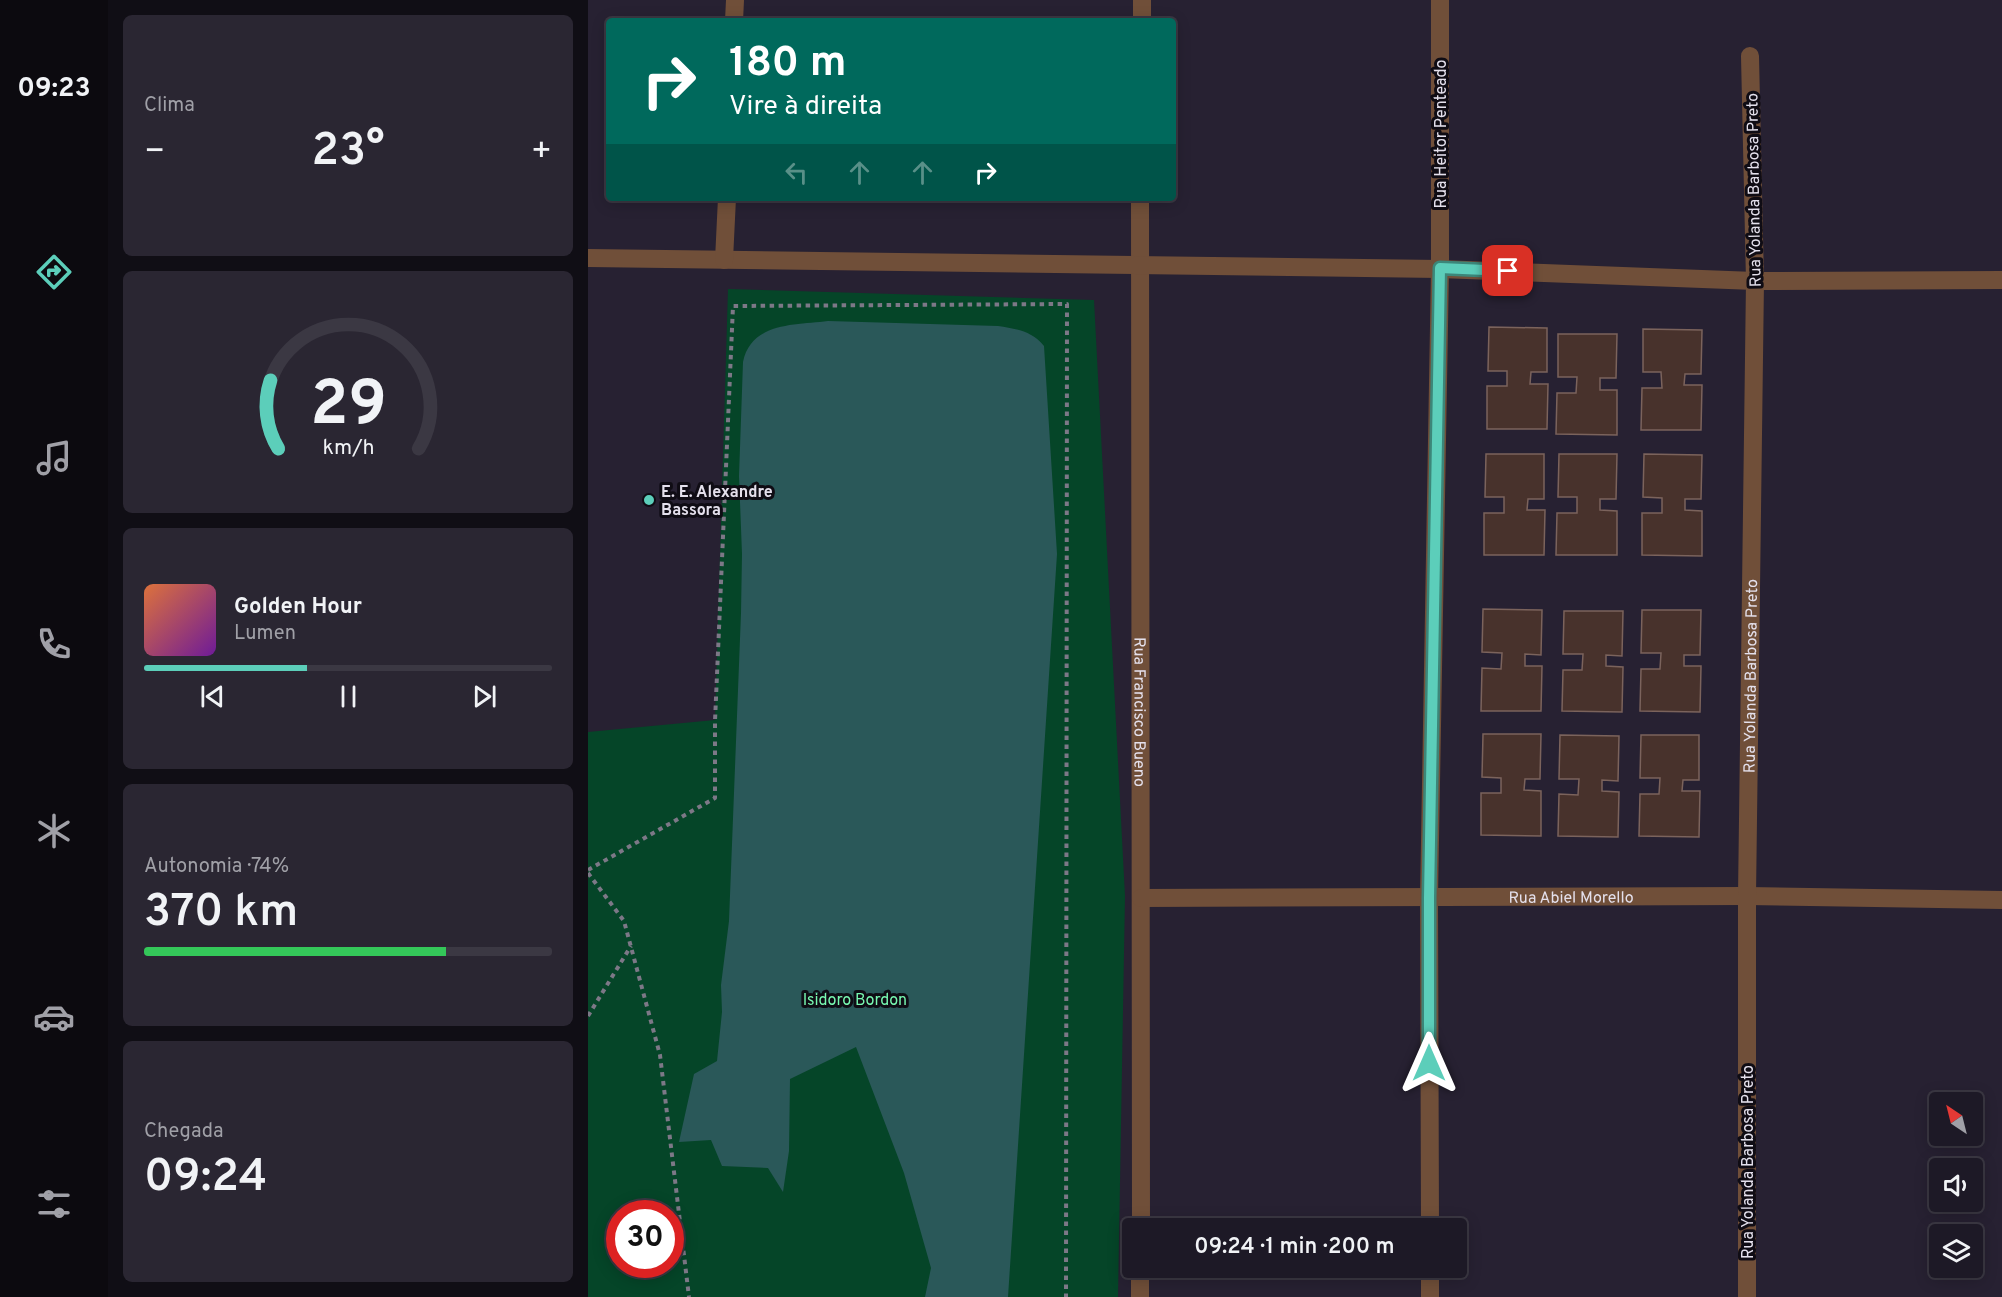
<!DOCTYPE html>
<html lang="pt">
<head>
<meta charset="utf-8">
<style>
  :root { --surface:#1d1926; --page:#2a2632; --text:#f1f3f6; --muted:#a0a0a7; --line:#3b3843; --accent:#5cceba }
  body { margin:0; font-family:Overpass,sans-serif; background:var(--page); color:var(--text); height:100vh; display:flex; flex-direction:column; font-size:22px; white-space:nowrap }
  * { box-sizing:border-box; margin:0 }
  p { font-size:20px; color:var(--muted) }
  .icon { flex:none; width:33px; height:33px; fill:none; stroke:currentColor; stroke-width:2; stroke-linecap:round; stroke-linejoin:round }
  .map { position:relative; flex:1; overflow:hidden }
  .side { display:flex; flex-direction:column; gap:15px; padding:15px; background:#100e15; width:480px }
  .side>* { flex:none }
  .hud { position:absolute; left:18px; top:18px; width:570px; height:183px; border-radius:6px; box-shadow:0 3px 15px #0003,0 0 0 2px var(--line); background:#00695c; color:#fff; overflow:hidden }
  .needle { width:39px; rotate:325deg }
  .tools { position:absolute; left:1341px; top:1092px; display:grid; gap:12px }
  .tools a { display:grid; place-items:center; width:54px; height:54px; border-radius:6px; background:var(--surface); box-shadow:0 3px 15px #0003,0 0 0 2px var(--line); font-size:30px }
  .speed { position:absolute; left:18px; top:1200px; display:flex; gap:12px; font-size:30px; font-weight:700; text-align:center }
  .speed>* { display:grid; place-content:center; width:78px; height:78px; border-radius:50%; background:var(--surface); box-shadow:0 3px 15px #0003,0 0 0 2px var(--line); line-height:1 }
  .speed .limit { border:9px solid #d22; background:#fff; color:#111 }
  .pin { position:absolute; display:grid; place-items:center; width:51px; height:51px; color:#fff; margin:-26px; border-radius:12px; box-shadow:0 3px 9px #0006 }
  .me { position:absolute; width:66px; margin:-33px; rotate:0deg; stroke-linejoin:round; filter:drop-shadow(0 0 4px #0008) }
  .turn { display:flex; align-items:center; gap:21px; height:126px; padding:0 24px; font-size:27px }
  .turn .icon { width:78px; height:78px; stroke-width:2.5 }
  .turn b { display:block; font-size:42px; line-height:51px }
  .lanes { display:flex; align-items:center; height:57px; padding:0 24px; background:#0003; justify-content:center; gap:30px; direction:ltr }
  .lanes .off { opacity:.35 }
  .big { font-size:45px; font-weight:600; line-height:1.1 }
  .side .tile { flex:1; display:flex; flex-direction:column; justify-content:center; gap:9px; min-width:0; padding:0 21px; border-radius:9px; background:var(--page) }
  .side .dial { align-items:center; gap:0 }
  .dial svg { height:156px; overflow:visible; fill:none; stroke:var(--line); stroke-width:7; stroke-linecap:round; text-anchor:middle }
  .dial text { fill:var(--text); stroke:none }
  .song { display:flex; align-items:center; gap:18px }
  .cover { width:72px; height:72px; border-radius:9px; background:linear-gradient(135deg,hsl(20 70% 55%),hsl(280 70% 35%)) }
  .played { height:6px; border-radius:3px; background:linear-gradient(90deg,var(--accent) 40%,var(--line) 40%) }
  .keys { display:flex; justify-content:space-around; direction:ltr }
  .heat { display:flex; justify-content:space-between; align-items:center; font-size:33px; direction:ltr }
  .charge { height:9px; border-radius:4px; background:linear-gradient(90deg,#34c759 74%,var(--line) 0) }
  .trip { position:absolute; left:534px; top:1218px; width:345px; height:60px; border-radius:6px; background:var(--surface); box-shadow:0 3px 15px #0003,0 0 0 2px var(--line); font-weight:600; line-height:60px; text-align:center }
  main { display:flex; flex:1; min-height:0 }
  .tabs { display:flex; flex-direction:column; width:108px; justify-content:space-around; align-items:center; background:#0c0a0f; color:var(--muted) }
  .tabs .icon { width:42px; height:42px }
  .tabs .active { color:var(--accent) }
  .tabs b { font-size:27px; color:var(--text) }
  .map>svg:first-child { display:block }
  .green { fill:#054528; fill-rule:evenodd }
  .water { fill:#2a5859 }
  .building { fill:#48322c; stroke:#7b635c; stroke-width:1.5 }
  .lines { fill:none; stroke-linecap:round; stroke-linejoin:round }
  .path { stroke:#7d7887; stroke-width:4; stroke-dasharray:4.5 4.5; stroke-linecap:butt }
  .minor { stroke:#704f39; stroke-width:18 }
  .route-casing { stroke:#3c8679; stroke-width:15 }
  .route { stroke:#5cceba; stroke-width:10 }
  .poi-dot { fill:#5cceba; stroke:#0f0c14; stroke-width:2 }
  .labels { text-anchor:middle; stroke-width:6; stroke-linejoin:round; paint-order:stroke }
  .street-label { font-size:16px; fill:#e4e0ec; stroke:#0f0c14 }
  .poi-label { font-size:16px; font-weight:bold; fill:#e4e0ec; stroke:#0f0c14; text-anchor:start }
  .park-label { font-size:16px; fill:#79fab2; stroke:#0f0c14 }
</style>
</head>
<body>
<main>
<nav class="tabs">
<b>09:23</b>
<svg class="icon active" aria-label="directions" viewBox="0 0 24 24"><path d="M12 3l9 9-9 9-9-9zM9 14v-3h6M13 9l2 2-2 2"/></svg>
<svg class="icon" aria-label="music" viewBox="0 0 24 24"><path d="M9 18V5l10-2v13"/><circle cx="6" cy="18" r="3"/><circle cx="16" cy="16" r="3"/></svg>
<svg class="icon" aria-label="phone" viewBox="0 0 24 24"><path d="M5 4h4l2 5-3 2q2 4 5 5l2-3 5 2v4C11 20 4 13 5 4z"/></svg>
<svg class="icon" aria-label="climate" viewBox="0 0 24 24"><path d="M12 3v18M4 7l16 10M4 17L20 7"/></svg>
<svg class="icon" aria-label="car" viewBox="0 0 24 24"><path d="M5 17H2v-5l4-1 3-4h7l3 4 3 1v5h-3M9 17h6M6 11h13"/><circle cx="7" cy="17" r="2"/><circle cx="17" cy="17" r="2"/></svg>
<svg class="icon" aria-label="filters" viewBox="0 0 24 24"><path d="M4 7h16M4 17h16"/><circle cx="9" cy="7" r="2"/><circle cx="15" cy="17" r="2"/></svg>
</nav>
<section class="side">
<div class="tile"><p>Clima</p>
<div class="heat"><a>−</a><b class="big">23°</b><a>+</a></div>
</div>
<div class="tile dial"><svg viewBox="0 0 100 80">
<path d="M14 69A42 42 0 1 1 86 69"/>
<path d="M14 69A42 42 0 0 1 10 34" stroke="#5cceba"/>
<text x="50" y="56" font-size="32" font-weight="700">29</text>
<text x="50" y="72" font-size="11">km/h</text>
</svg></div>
<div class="tile">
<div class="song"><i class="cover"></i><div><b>Golden Hour</b><p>Lumen</p></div></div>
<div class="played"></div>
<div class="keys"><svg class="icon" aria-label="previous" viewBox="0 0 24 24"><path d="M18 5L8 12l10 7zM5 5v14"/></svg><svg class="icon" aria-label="pause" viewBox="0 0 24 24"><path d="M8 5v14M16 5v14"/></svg><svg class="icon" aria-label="next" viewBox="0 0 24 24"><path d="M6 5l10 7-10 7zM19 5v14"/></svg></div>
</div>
<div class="tile"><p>Autonomia · 74%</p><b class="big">370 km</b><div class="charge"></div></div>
<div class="tile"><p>Chegada</p><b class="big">09:24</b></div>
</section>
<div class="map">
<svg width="1414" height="1297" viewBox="0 0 1414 1297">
  <rect width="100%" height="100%" fill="#272132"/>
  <path class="green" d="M140,289l366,11 31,596 -7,401h-530v-565l127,-12zM32,1214h50v50h-50z"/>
  <path class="water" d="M240,321l170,5c19,3 34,5 46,20l13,208 -49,743h-83l6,-29 -27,-95 -48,-126 -66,32 -1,72 -6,41 -15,-24 -46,-2 -11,-26 -32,2 15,-68 23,-13 5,-49 -1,-27 8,-64 12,-308 1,-59 -3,-78 4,-114c8,-40 53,-37 85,-41z"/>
  <g class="building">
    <polygon points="901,327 959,328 959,372 943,372 942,384 960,384 959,429 899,429 899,386 919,386 919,371 900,371"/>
    <polygon points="1055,329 1114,330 1113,374 1097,374 1096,385 1114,385 1113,430 1053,430 1054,388 1074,388 1073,372 1055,372"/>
    <polygon points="970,334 1029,334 1028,378 1012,378 1012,390 1029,390 1029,435 968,434 969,393 988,393 989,377 970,377"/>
    <polygon points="898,454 956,454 956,499 940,499 939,510 957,510 956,555 896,555 896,513 916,513 916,497 897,497"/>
    <polygon points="971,454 1029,454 1028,499 1012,499 1012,510 1029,511 1029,555 968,555 969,513 989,513 989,497 970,497"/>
    <polygon points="1056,454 1114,455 1113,499 1097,499 1097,510 1114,511 1114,556 1054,555 1054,513 1074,513 1074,498 1055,497"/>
    <polygon points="895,609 954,610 953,655 937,654 937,666 954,666 953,711 893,711 894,668 913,669 914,653 894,652"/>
    <polygon points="1054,610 1113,610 1112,655 1096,655 1096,666 1113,666 1112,712 1052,711 1053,669 1072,669 1073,653 1053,653"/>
    <polygon points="976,611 1035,611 1034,656 1018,655 1018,666 1035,667 1034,712 974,711 975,670 994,670 995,654 975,654"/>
    <polygon points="895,734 953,734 952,779 937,779 936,790 953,791 953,836 893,835 893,793 913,793 913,778 894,777"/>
    <polygon points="972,735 1031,736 1030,781 1014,780 1014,791 1031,792 1030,837 970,836 971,794 990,795 991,779 971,779"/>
    <polygon points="1053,735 1111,735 1111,780 1095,780 1094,791 1112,791 1111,837 1051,836 1052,794 1071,794 1072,778 1052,778"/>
  </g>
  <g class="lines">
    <g class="path">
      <polyline points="0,870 127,798 127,721 145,306 479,304 478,1297"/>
      <polyline points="0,873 36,921 72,1055 101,1297"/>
      <polyline points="0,1016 43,946"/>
    </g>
    <g class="minor">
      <polyline points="146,21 147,0"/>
      <polyline points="554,21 554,0"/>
      <path id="s1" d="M552,198l1,1030"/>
      <polyline points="0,258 852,269 1167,281 1414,280"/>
      <polyline points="136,260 139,198"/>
      <path id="s2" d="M553,898l606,-2 255,4"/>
      <polyline points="842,1228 841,898 852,269 852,0"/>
      <polyline points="842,1268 842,1297"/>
      <polyline points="552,1297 552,1268"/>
      <path id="s3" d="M1159,1297v-401l8,-615 -5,-225"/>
    </g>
  </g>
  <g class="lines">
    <defs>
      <polyline id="route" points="841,1063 841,898 852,268 920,271"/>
    </defs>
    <use href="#route" class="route-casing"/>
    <use href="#route" class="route"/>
  </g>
  <circle class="poi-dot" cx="61" cy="500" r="6"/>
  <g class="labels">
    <g class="street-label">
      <text transform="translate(852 134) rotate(-90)" y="6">Rua Heitor Penteado</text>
      <text transform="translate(1165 190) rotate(-91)" y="6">Rua Yolanda Barbosa Preto</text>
      <text dy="6" stroke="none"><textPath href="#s3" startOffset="621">Rua Yolanda Barbosa Preto</textPath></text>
      <text dy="6" stroke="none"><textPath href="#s1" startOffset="514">Rua Francisco Bueno</textPath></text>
      <text dy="6" stroke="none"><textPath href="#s2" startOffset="430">Rua Abiel Morello</textPath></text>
      <text transform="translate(1159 1162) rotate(-90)" y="6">Rua Yolanda Barbosa Preto</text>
    </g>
    <g class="poi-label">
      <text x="73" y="497">E. E. Alexandre<tspan x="73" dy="18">Bassora</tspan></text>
    </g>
    <g class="park-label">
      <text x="267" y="1005">Isidoro Bordon</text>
    </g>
  </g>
</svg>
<div class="tools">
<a><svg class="needle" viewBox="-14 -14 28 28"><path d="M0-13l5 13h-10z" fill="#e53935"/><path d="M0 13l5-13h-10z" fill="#a0a0a7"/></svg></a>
<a><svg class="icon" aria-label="sound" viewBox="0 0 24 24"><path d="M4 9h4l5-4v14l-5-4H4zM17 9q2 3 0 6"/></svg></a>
<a><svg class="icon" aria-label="layers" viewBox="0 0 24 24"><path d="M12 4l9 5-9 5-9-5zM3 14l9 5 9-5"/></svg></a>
</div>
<div class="speed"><div class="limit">30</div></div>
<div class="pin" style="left:920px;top:271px;background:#d93025"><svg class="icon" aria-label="arrive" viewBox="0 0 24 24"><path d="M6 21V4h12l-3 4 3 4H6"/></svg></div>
<svg class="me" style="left:841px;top:1063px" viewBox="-20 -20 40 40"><path d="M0-17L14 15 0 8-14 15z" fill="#5cceba" stroke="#fff" stroke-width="4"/></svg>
<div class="trip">09:24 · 1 min · 200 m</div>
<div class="hud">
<div class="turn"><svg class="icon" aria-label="right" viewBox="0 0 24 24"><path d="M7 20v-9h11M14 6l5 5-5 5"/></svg><div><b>180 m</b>Vire à direita</div></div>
<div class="lanes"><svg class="icon off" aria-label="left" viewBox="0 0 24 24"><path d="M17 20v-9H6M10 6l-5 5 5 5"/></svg><svg class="icon off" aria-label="ahead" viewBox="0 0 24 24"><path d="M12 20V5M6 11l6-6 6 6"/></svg><svg class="icon off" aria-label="ahead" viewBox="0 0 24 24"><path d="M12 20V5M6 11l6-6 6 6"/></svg><svg class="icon" aria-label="right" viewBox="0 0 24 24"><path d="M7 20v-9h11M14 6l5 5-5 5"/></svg></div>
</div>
</div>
</main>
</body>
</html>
